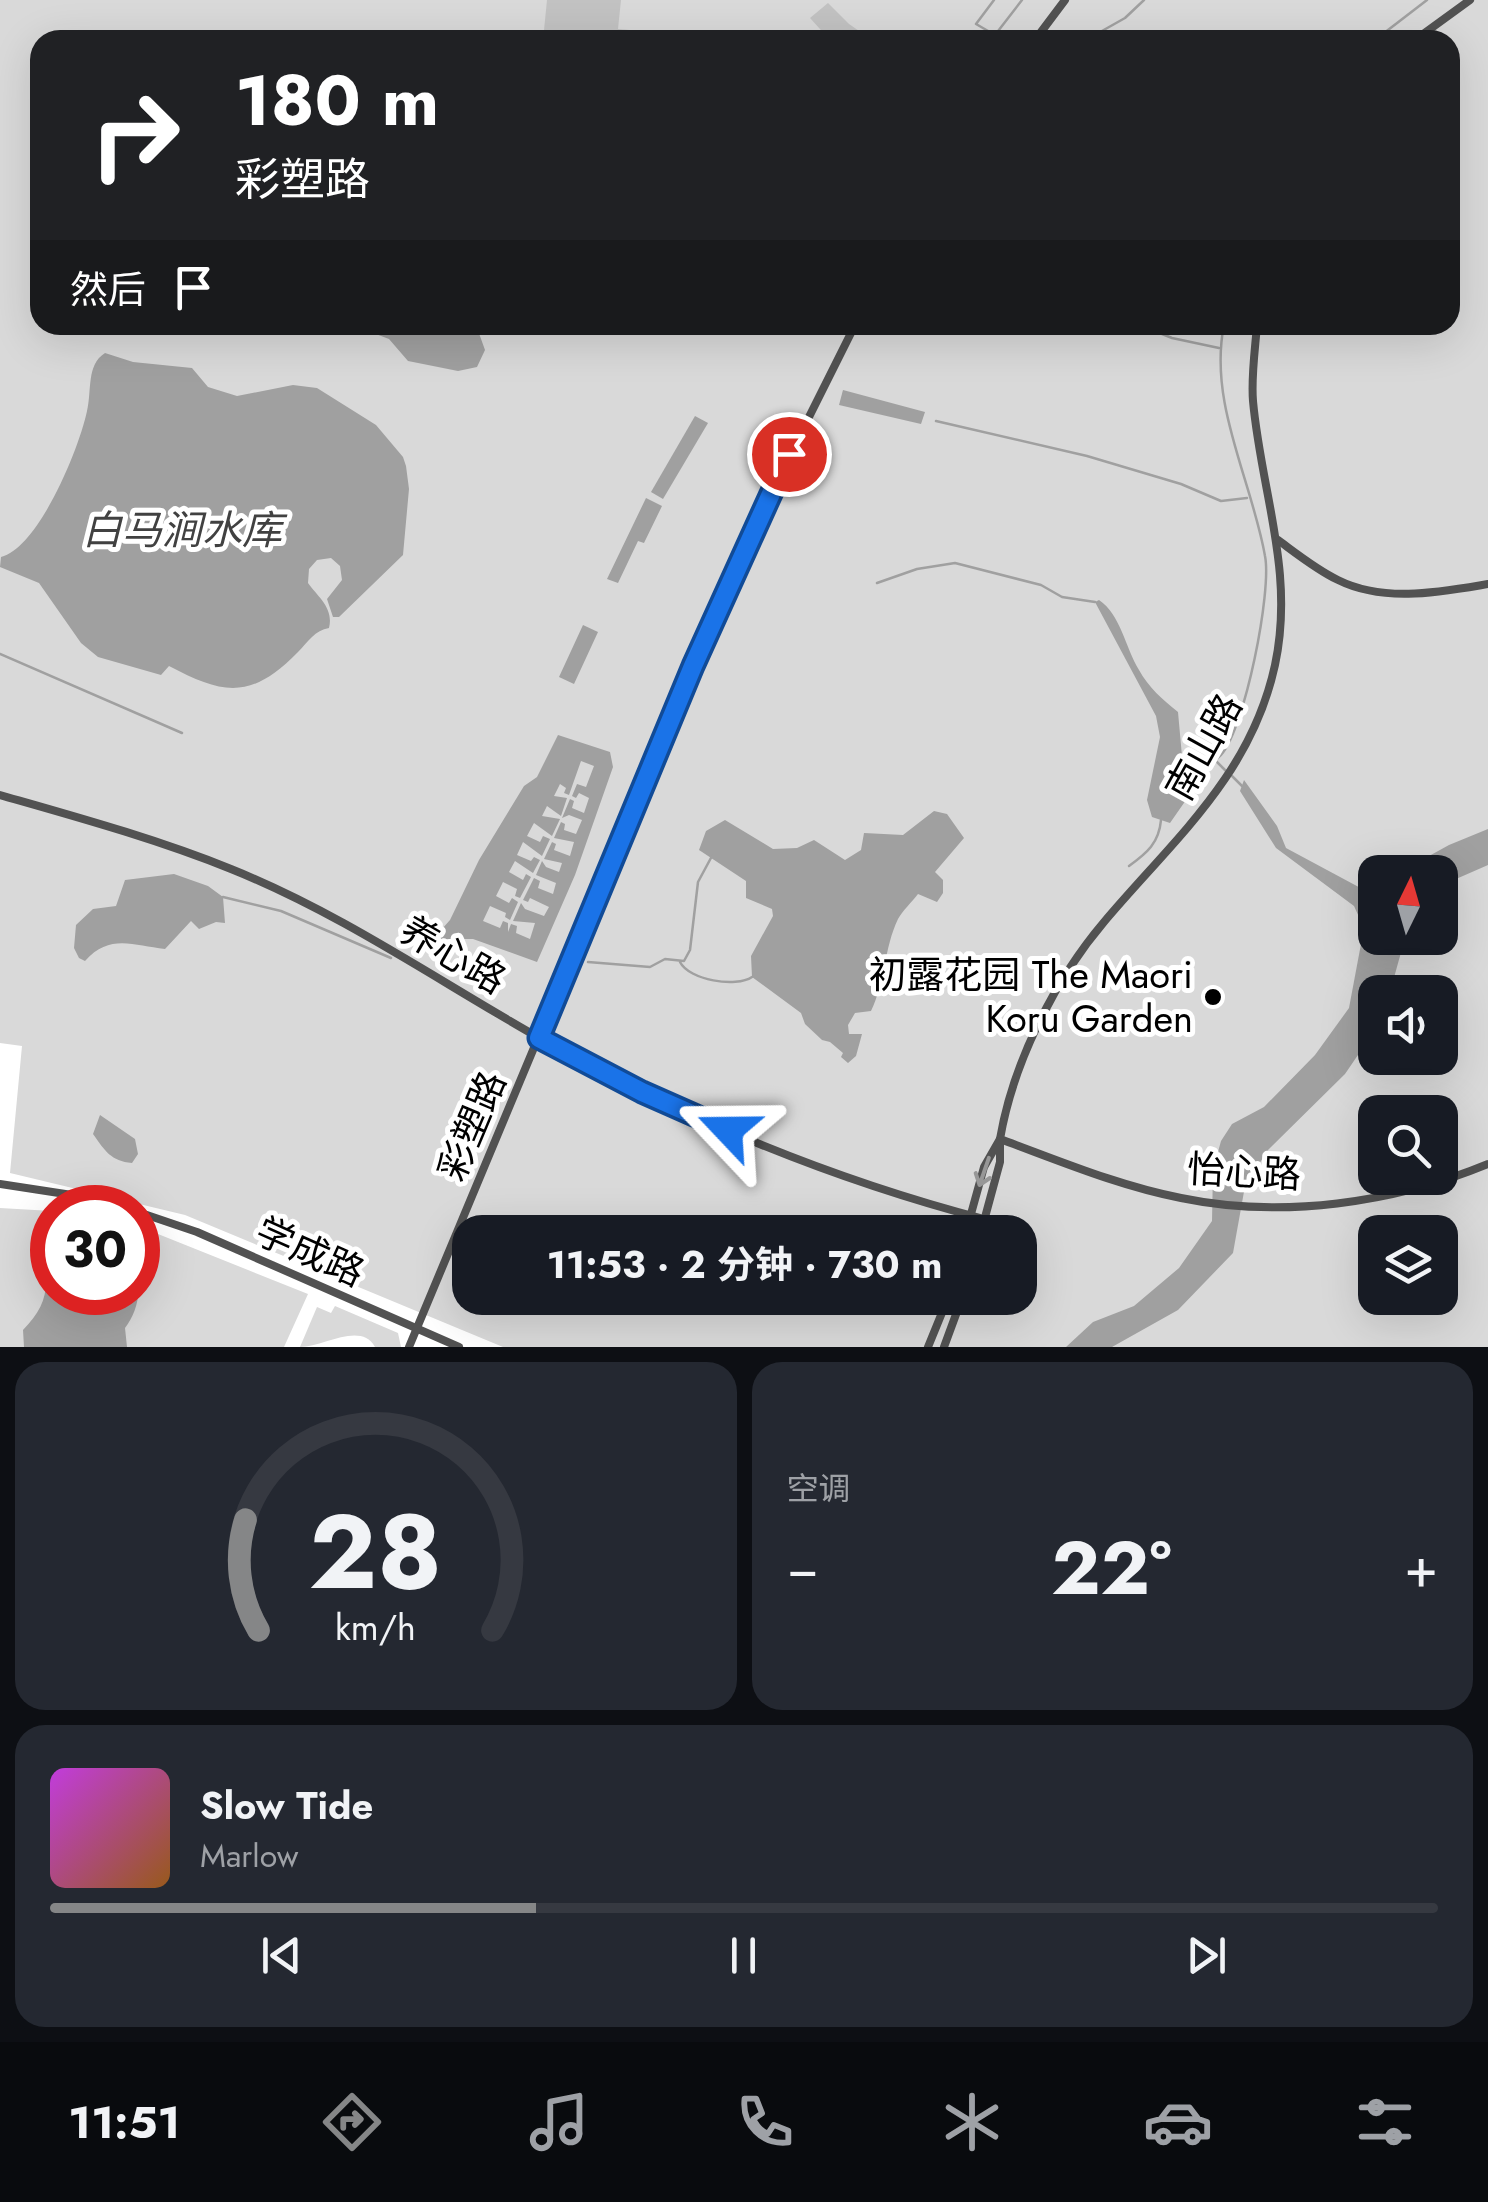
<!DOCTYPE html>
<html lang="zh">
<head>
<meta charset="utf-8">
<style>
  :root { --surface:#171b24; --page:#242831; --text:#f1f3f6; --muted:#9ea1a6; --line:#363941; --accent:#858687 }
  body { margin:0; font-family:Jost,"Noto Sans SC",sans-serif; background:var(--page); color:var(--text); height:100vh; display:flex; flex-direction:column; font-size:38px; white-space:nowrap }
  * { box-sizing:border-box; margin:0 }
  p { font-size:32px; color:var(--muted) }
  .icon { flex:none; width:55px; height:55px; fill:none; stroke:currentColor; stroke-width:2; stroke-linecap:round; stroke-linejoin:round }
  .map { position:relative; height:1347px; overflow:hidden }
  .side { display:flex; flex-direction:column; gap:15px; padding:15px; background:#0d0f14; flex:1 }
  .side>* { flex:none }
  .hud { position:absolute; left:30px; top:30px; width:1430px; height:305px; border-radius:30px; box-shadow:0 10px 40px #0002; background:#202124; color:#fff; overflow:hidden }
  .needle { width:65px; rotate:5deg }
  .tools { position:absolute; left:1358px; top:855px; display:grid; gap:20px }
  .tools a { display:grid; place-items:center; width:100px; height:100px; border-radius:20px; background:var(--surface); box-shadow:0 10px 40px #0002; font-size:50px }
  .speed { position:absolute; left:30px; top:1185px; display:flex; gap:20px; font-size:50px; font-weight:700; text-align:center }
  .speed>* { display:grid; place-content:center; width:130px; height:130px; border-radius:50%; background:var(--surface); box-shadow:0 10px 40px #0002; line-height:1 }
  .speed .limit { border:15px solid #d22; background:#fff; color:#111 }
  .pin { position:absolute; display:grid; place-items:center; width:85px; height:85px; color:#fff; margin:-42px; border:5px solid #fff; border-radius:50%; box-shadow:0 2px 10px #0007 }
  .me { position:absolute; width:110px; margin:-55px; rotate:293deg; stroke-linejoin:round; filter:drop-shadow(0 0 8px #0008) }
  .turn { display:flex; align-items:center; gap:35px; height:210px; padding:0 40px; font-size:45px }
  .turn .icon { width:130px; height:130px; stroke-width:2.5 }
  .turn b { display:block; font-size:70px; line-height:85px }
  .then { display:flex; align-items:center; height:95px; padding:0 40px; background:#0003; gap:20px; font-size:38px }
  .big { font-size:75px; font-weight:700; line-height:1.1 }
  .side .tile { flex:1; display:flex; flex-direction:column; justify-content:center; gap:15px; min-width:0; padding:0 35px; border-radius:30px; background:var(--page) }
  .side .dial { align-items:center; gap:0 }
  .dial svg { height:260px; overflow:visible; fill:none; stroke:var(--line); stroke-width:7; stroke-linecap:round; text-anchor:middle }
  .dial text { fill:var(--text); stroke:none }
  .song { display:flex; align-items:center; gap:30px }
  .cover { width:120px; height:120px; border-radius:15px; background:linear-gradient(135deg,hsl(290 70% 55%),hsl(30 70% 35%)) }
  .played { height:10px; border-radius:5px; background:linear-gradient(90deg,var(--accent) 35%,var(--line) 35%) }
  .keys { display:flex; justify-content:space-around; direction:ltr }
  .heat { display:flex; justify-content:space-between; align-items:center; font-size:55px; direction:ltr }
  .side .tiles { flex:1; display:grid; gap:15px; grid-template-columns:1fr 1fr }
  .tile:last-child { grid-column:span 2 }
  .trip { position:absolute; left:452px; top:1215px; width:585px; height:100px; border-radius:30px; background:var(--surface); box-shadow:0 10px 40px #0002; font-weight:700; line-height:100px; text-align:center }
  .menu { display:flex; height:160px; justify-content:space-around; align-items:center; background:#090b0e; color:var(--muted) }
  .menu .icon { width:70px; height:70px }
  .menu .current { color:var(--accent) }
  .menu b { font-size:45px; color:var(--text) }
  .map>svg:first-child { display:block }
  .green { fill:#d9d9d9; fill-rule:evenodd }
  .water { fill:#a0a0a0; fill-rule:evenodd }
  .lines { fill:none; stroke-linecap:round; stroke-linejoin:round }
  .stream { stroke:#a0a0a0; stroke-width:2.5 }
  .building { fill:#c2c2c2 }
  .minor { stroke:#525252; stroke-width:8 }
  .oneway { stroke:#979797 }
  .route-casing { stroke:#114b97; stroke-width:25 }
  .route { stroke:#1a73e8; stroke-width:18 }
  .poi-dot { fill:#000; stroke:#fff; stroke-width:4 }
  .labels { text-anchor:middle; stroke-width:10; stroke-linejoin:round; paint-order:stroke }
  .street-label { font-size:38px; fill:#000; stroke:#fff }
  .poi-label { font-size:38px; fill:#000; stroke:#fff; text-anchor:end }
  .water-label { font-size:40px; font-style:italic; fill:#414141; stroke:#fff }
</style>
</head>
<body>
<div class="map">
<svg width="1488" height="1347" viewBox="0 0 1488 1347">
  <rect width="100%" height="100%" fill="#fff"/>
  <g class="green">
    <path d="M0,0h1488v1347h-985l-318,-132 -175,-42 12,-127 -22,-3zM40,40h1410v285h-1410zM1375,872h65v66h-65zM1375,992h65v66h-65zM1375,1112h65v66h-65zM470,1232h550v66h-550zM1375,1232h65v66h-65z"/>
    <polygon points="0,1208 52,1211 52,1292 138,1292 138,1226 308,1294 284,1347 0,1347"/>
    <path d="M335,1306l63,27 3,14h-26c-14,-26 -52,0 -75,0l17,-40 14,6z"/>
  </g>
  <g class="water">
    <polygon points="352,325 476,325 485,350 477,367 458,371 408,361 389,339"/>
    <path d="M105,353l28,9 59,6 16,19 29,9 56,-11 24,3 59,37 27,32 3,9 3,23 -6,66 -64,62h-6l-6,-18 15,-19 -2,-14 -9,-8 -14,2 -8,9 -1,14c10,14 26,25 21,45 -14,2 -21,14 -31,24 -47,48 -74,43 -129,14l-8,9 -63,-18 -17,-14 -42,-60 -39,-16 1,-10c38,-10 78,-108 86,-146 5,-20 -1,-46 18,-58z"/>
    <polygon points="843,390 925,412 921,424 839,405"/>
    <polygon points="695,416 708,423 663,499 651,492"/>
    <polygon points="646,498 662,506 644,543 638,541 618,583 607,579"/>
    <path d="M1099,600c22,15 26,47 40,70 10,18 23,29 39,42l8,88 -16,23 -18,-6 -5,-17 13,-63 -4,-21 -61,-114z"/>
    <polygon points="583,625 598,632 574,684 559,677"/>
    <path d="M558,735l52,17 3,15 -38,108 -38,87 -64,-23h-40l17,-19 29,-60 45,-74 13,-9zM581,761l13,5 -8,21 -9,-3 -5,12 4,2 3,-5 10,5 -5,15 -12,-5 2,-7 -4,-2 -8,19 7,-3 13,5 -6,14 -12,-4 1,-6 -4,-2 -7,16 20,4 -4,14 -16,-6 2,-6 -4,-2 -8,17 18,4 -3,9 -13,-5 -4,-6 -6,14 20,8 -3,11 -15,-6 2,-7 -6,-3 -11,22 5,2 2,-4 19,9 -5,9 -19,-7 -4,-6 -8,18 22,2 -5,16 -14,-6 1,-7 -6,-2 -3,8v-9l-5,-2 -3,7 -17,-7 7,-15 16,7 -1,4 5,3 8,-18 -6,-4 -3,5 -13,-7 7,-14 14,7 -2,7 5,2 11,-21 -5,-3 -3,6 -14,-8 6,-11 18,12 7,-13 -6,-3 -3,4 -14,-6 6,-13 19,14 8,-17 -7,-3 -3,6 -13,-6 7,-13 18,13 8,-17 -18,-3 5,-10 14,10 6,-18 -13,-2 6,-12 6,4 -2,5 5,2z"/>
    <polygon points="1244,780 1277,826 1286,848 1368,892 1375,890 1375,938 1405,938 1390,992 1375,992 1375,1030 1345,1074 1268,1150 1245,1186 1233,1253 1178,1310 1112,1347 1066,1347 1093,1322 1134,1306 1179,1268 1212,1221 1213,1170 1221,1141 1232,1124 1264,1107 1315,1055 1349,1008 1364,928 1354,906 1276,848 1240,791"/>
    <path d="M934,811l13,3 17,24 -29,34 8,8v13l-6,9 -19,-8c-6,8 -15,16 -20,25 -14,29 -13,64 -27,92l-16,2 -7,12 1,9h13l-6,22 -8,7 -7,-6 2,-4 -13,-11 -8,-2 -17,-16 -4,-11 -49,-36 -1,-21 22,-40 -1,-7 -26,-11v-17l-47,-31 7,-19 19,-11 48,29 24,-1 17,-8 31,20 16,-10 3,-17 39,2z"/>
    <polygon points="1488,829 1488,865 1440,886 1440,872 1400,872 1449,845"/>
    <path d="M174,874l34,12 15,11 2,26 -9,-1 -17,7 -8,-8 -26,28c-31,-3 -55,-16 -80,12l-6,-3 -5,-10 2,-23 17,-16 23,-3 9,-26z"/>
    <path d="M100,1115l35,24 3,15 -6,9c-21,-2 -27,-12 -39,-29z"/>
    <path d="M52,1263v29h86v-8c2,16 -4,32 -13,44l2,19h-103l-1,-17c19,-20 26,-35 22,-64z"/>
  </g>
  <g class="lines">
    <g class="stream">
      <polyline points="994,0 976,24 995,35 1022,0"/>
      <polyline points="996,35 1008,40"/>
      <polyline points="1086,40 1125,18 1144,0"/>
      <polyline points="1375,40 1427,0"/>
      <polyline points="1140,325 1172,338 1219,348"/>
      <polyline points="936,421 1087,456 1181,484 1221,501 1247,498"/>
      <polyline points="877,583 917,569 955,563 1041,585 1062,597 1095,602"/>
      <polyline points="0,654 182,733"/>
      <polyline points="1215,760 1226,771"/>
      <polyline points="1232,776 1242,786"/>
      <path d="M1184,781c12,-8 28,-16 37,-26 24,-27 51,-164 44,-199 -13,-75 -57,-153 -41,-231"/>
      <path d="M1129,866c18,-13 30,-23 32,-46"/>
      <polyline points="223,897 281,911 391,958"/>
      <polyline points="588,962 650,967 665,959 684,961 690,950 698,882 712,856"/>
      <path d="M680,962c9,18 56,26 72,15"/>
    </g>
  </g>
  <g class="building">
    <polygon points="547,0 621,0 618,29 630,30 629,40 543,40"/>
    <polygon points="828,3 849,24 872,40 830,40 810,18"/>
  </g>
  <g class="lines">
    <g class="minor">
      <polyline points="1035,40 1065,0"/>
      <polyline points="1415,40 1470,0"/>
      <path d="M1257,325c-2,25 -6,52 -4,76 8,90 42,171 22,264 -24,111 -102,175 -171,257 -50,59 -91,141 -104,217 60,22 119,47 181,59 101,21 213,5 307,-34"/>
      <path d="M1278,540c19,14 39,30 60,40 46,23 102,12 150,4"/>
      <path d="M0,795c77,22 157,44 231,74 110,44 209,113 312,171 139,77 288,139 441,179"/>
      <polyline points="0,1184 85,1197 122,1208"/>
      <polyline points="138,1212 197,1232 459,1347"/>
      <polyline points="966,1232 984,1167 1000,1139 1000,1162 981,1232"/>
      <polyline points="409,1347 693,667 763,509 855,325"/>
      <polyline points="928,1347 948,1298"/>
      <polyline points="944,1347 962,1298"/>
    </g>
  </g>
  <defs><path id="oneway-shaft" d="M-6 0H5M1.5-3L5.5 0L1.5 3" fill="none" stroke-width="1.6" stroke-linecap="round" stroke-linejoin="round" transform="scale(2.5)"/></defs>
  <use class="oneway" href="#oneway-shaft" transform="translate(984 1172) rotate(109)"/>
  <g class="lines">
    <defs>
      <polyline id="route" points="728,1130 642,1092 539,1038 693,666 789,454"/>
    </defs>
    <use href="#route" class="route-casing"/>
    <use href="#route" class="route"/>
  </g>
  <circle class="poi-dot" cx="1213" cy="997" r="10"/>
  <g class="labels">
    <g class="street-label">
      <text transform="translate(1204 747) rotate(-61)" y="13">南山路</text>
      <text transform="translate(453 955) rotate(30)" y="13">养心路</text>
      <text transform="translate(472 1126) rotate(-67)" y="13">彩塑路</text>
      <text transform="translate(1244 1172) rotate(3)" y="13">怡心路</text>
      <text transform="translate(310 1252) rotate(24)" y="13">学成路</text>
    </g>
    <g class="poi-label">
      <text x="1193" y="988">初露花园 The Maori<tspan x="1193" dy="44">Koru Garden</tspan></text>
    </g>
    <g class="water-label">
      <text x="182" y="544">白马涧水库</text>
    </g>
  </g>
</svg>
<div class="tools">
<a><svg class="needle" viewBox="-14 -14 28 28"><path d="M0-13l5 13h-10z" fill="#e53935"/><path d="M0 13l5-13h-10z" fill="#9ea1a6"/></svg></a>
<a><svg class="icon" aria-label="sound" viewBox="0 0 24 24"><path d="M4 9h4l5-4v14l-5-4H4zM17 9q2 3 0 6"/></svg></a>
<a><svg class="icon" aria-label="search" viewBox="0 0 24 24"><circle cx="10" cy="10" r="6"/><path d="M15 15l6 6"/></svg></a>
<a><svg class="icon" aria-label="layers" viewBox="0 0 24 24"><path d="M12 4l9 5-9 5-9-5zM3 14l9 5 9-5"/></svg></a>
</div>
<div class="speed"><div class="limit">30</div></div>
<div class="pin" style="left:789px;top:454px;background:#d93025"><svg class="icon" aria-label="arrive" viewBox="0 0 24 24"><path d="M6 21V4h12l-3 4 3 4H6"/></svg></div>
<svg class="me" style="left:728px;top:1130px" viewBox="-20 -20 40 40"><path d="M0-17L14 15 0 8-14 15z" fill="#1a73e8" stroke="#fff" stroke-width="4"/></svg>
<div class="trip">11:53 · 2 分钟 · 730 m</div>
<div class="hud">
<div class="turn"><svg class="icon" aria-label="right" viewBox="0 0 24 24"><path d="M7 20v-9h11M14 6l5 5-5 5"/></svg><div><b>180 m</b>彩塑路</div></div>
<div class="then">然后<svg class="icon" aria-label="arrive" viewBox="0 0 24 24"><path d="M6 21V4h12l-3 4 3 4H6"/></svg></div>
</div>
</div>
<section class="side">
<div class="tiles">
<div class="tile dial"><svg viewBox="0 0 100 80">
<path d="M14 69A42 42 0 1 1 86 69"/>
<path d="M14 69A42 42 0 0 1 10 35" stroke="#858687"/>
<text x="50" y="56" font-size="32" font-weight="700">28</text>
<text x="50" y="72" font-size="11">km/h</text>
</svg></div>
<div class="tile"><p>空调</p>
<div class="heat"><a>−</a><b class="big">22°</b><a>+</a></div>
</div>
<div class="tile">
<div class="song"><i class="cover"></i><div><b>Slow Tide</b><p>Marlow</p></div></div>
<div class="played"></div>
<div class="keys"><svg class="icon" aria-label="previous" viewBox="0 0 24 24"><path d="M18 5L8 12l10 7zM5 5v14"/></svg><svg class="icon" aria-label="pause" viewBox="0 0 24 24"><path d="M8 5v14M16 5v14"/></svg><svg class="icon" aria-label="next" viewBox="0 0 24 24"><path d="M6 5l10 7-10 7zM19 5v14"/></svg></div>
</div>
</div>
</section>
<nav class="menu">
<b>11:51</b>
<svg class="icon current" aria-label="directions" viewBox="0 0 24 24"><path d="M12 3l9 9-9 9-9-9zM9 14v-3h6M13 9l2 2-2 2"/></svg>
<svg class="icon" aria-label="music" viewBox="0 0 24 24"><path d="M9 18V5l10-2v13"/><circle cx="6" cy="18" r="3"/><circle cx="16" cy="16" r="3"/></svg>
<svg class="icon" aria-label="phone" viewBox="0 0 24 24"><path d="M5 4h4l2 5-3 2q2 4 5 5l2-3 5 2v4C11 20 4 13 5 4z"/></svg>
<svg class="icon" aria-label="climate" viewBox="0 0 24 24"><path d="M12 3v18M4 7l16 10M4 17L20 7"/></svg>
<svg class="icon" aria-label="car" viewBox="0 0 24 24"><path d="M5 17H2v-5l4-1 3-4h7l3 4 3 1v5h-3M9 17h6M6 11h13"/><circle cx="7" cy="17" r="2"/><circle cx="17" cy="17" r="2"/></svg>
<svg class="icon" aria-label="filters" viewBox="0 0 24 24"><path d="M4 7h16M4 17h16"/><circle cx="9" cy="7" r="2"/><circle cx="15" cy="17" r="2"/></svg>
</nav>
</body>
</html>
